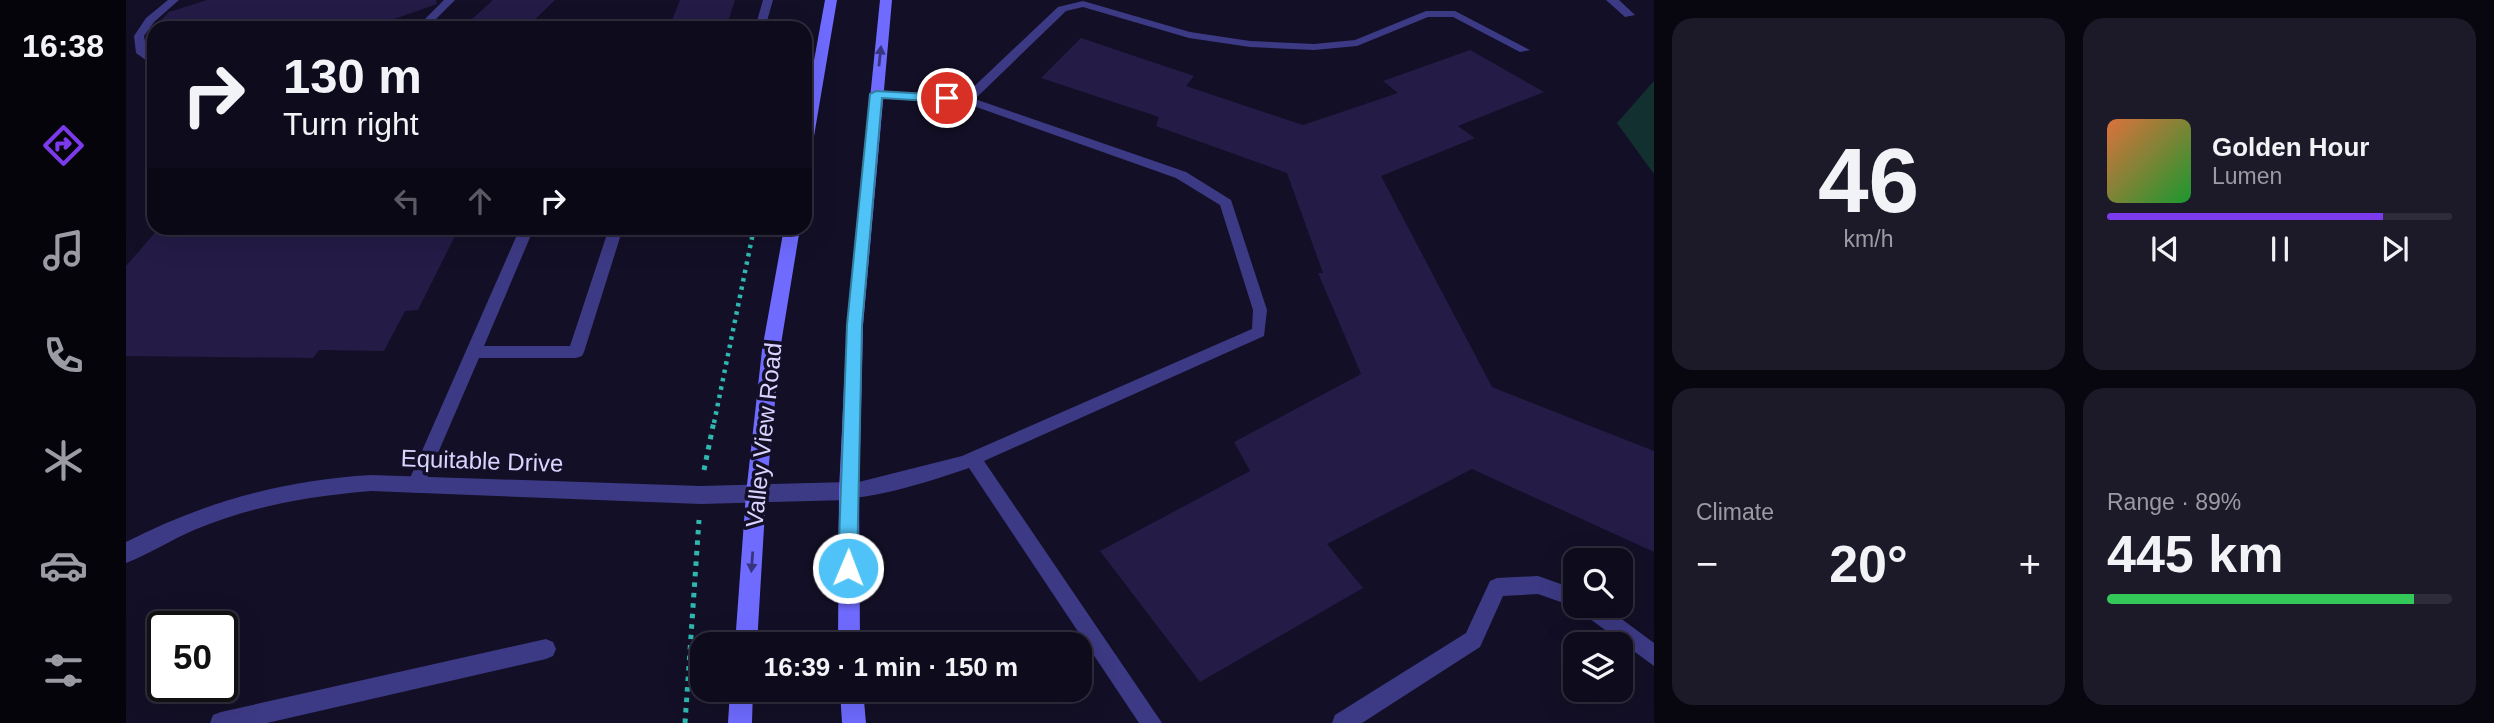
<!DOCTYPE html>
<html lang="en">
<head>
<meta charset="utf-8">
<style>
  :root { --surface:#0e0b1c; --page:#1c1929; --text:#f1f3f6; --muted:#9b9ba3; --line:#2e2b3b; --accent:#7c3aed }
  body { margin:0; font-family:Helvetica,sans-serif; background:var(--page); color:var(--text); height:100vh; display:flex; flex-direction:column; font-size:26px; white-space:nowrap }
  * { box-sizing:border-box; margin:0 }
  p { font-size:23px; color:var(--muted) }
  .icon { flex:none; width:38px; height:38px; fill:none; stroke:currentColor; stroke-width:2; stroke-linecap:round; stroke-linejoin:round }
  .map { position:relative; flex:1; overflow:hidden }
  .sheet { display:flex; flex-direction:column; gap:18px; padding:18px; background:#08060f; width:840px }
  .sheet>* { flex:none }
  .banner { position:absolute; left:21px; top:21px; width:665px; height:214px; border-radius:21px; box-shadow:0 7px 28px #0002,0 0 0 2px var(--line); background:#0e0b1c; color:var(--text); overflow:hidden }
  .buttons { position:absolute; left:1437px; top:548px; display:grid; gap:14px }
  .buttons a { display:grid; place-items:center; width:70px; height:70px; border-radius:14px; background:var(--surface); box-shadow:0 7px 28px #0002,0 0 0 2px var(--line); font-size:35px }
  .speed { position:absolute; left:21px; top:611px; display:flex; gap:14px; font-size:35px; font-weight:700; text-align:center }
  .speed>* { display:grid; place-content:center; width:91px; height:91px; border-radius:50%; background:var(--surface); box-shadow:0 7px 28px #0002,0 0 0 2px var(--line); line-height:1 }
  .speed .limit { border:4px solid #111; border-radius:10px; background:#fff; color:#111 }
  .pin { position:absolute; display:grid; place-items:center; width:60px; height:60px; color:#fff; margin:-30px; border:4px solid #fff; border-radius:50%; box-shadow:0 2px 7px #0007 }
  .me { position:absolute; width:77px; margin:-38px; rotate:1deg; stroke-linejoin:round; filter:drop-shadow(0 0 5px #0008) }
  .turn { display:flex; align-items:center; gap:24px; height:147px; padding:0 21px; font-size:32px }
  .turn .icon { width:91px; height:91px; stroke-width:2.5 }
  .turn b { display:block; font-size:49px; line-height:60px }
  .lanes { display:flex; align-items:center; height:66px; padding:0 21px; background:#0003; justify-content:center; gap:35px; direction:ltr }
  .lanes .off { opacity:.35 }
  .big { font-size:52px; font-weight:800; line-height:1.1 }
  .sheet .card { flex:1; display:flex; flex-direction:column; justify-content:center; gap:10px; min-width:0; padding:0 24px; border-radius:21px; background:var(--page) }
  .sheet .dial { align-items:center; gap:0 }
  .dial b { font-size:91px; line-height:1 }
  .song { display:flex; align-items:center; gap:21px }
  .cover { width:84px; height:84px; border-radius:10px; background:linear-gradient(135deg,hsl(20 70% 55%),hsl(130 70% 35%)) }
  .played { height:7px; border-radius:4px; background:linear-gradient(90deg,var(--accent) 80%,var(--line) 80%) }
  .keys { display:flex; justify-content:space-around; direction:ltr }
  .heat { display:flex; justify-content:space-between; align-items:center; font-size:38px; direction:ltr }
  .charge { height:10px; border-radius:5px; background:linear-gradient(90deg,#34c759 89%,var(--line) 0) }
  .sheet .tiles { flex:1; display:grid; gap:18px; grid-template-columns:repeat(2,1fr) }
  .trip { position:absolute; left:564px; top:632px; width:402px; height:70px; border-radius:21px; background:var(--surface); box-shadow:0 7px 28px #0002,0 0 0 2px var(--line); font-weight:800; line-height:70px; text-align:center }
  main { display:flex; flex:1; min-height:0 }
  .menu { display:flex; flex-direction:column; width:126px; justify-content:space-around; align-items:center; background:#06040b; color:var(--muted) }
  .menu .icon { width:49px; height:49px }
  .menu .on { color:var(--accent) }
  .menu b { font-size:32px; color:var(--text) }
  .map>svg:first-child { display:block }
  .green { fill:#12302f }
  .building { fill:#241b47 }
  .lines { fill:none; stroke-linecap:round; stroke-linejoin:round }
  .path-far1 { stroke:#2fb8b0; stroke-width:4.5; stroke-dasharray:3.5 5; stroke-linecap:butt }
  .path { stroke:#2fb8b0; stroke-width:5; stroke-dasharray:4.5 6; stroke-linecap:butt }
  .service { fill:#3d3a85; fill-rule:evenodd }
  .minor { fill:#3d3a85; fill-rule:evenodd }
  .secondary { fill:#6f6bff; fill-rule:evenodd }
  .oneway { fill:#38347d }
  .route { fill:#4fc3f7; stroke:#337fa1; stroke-width:2 }
  .labels { text-anchor:middle; stroke-width:7; stroke-linejoin:round; paint-order:stroke }
  .street-label { font-size:24px; fill:#d9d4ff; stroke:#130f26 }
</style>
</head>
<body>
<main>
<nav class="menu">
<b>16:38</b>
<svg class="icon on" aria-label="directions" viewBox="0 0 24 24"><path d="M12 3l9 9-9 9-9-9zM9 14v-3h6M13 9l2 2-2 2"/></svg>
<svg class="icon" aria-label="music" viewBox="0 0 24 24"><path d="M9 18V5l10-2v13"/><circle cx="6" cy="18" r="3"/><circle cx="16" cy="16" r="3"/></svg>
<svg class="icon" aria-label="phone" viewBox="0 0 24 24"><path d="M5 4h4l2 5-3 2q2 4 5 5l2-3 5 2v4C11 20 4 13 5 4z"/></svg>
<svg class="icon" aria-label="climate" viewBox="0 0 24 24"><path d="M12 3v18M4 7l16 10M4 17L20 7"/></svg>
<svg class="icon" aria-label="car" viewBox="0 0 24 24"><path d="M5 17H2v-5l4-1 3-4h7l3 4 3 1v5h-3M9 17h6M6 11h13"/><circle cx="7" cy="17" r="2"/><circle cx="17" cy="17" r="2"/></svg>
<svg class="icon" aria-label="filters" viewBox="0 0 24 24"><path d="M4 7h16M4 17h16"/><circle cx="9" cy="7" r="2"/><circle cx="15" cy="17" r="2"/></svg>
</nav>
<div class="map">
<svg width="1528" height="723" viewBox="0 0 1528 723">
  <rect width="100%" height="100%" fill="#130f26"/>
  <polygon class="green" points="1528,81 1528,174 1491,123"/>
  <g class="building">
    <polygon points="81,0 310,0 311,4 243,28 27,28 43,12"/>
    <polygon points="367,0 429,0 400,28 336,28"/>
    <polygon points="554,0 609,0 600,28 543,28"/>
    <polygon points="955,38 1068,76 1060,86 1177,125 1272,93 1257,81 1344,50 1418,92 1332,126 1349,138 1255,176 1366,387 1528,451 1528,552 1346,469 1201,544 1237,588 1074,682 974,551 1124,471 1108,442 1235,374 1192,273 1197,273 1161,173 1030,126 1033,117 915,78"/>
    <polygon points="33,228 333,228 292,310 279,311 258,351 193,350 187,358 0,356 0,266"/>
  </g>
  <g class="lines">
    <polyline class="path-far1" points="588,423 628,228"/>
    <g class="path">
      <polyline points="578,470 588,421"/>
      <polyline points="559,723 573,520"/>
    </g>
    <g class="service">
      <polygon points="42,0 53,0 28,22 18,36 21,52 28,57 28,66 10,53 8,36 20,18"/>
      <polygon points="318,0 329,0 301,28 290,28"/>
      <polygon points="637,0 647,0 639,28 629,28"/>
      <path d="M957,1l107,31 60,9 64,3 41,-4 71,-29h29l75,39 -10,2 -67,-35h-25l-71,29 -43,4 -64,-3 -61,-9 -106,-31 -17,4 -91,88 211,73 45,28 36,110 -3,26 -280,125 178,262h-23l-170,-255c-23,8 -107,36 -126,28l-3,-5 3,-5 119,-30 290,-127 1,-19 -33,-105 -44,-27 -211,-75 -89,-5 -6,-4 6,-4 88,6 94,-89z"/>
      <polygon points="394,228 408,228 358,346 444,346 483,228 497,228 458,352 456,356 450,358 353,358 296,490 290,493 284,490 281,485"/>
      <polygon points="1412,576 1449,589 1449,606 1453,606 1449,607 1412,594 1377,596 1354,647 1236,723 1206,723 1209,715 1340,633 1364,581 1371,578"/>
      <polygon points="1453,606 1478,606 1528,643 1528,666 1456,613"/>
      <polygon points="420,639 427,642 430,649 427,656 420,659 141,723 84,723 87,715 95,712"/>
    </g>
    <g class="minor">
      <polygon points="1480,0 1493,0 1509,15 1499,17"/>
      <path d="M245,475l330,11 148,-4 7,3 3,6 -3,6 -7,3 -148,4 -330,-13c-61,5 -120,15 -177,39 -23,10 -45,24 -68,33v-21c78,-40 158,-62 245,-67z"/>
    </g>
    <g class="secondary">
      <polygon points="699,0 711,0 686,148 679,152 679,110"/>
      <polygon points="754,0 766,0 737,325 733,491 734,644 712,644 713,491 721,325"/>
      <polygon points="658,228 674,228 654,350 640,494 631,644 609,644 620,494 636,350"/>
      <polygon points="604,690 627,690 626,723 602,723"/>
      <polygon points="714,690 737,690 740,723 716,723"/>
    </g>
  </g>
  <defs><path id="oneway-solid" d="M-6-.8H1V-3.2L6.5 0L1 3.2V.8H-6Z" transform="scale(1.75)"/></defs>
  <g class="oneway">
    <use href="#oneway-solid" transform="translate(754 56) rotate(-84)"/>
    <use href="#oneway-solid" transform="translate(626 562) rotate(94)"/>
  </g>
  <polygon class="route" points="750,91 821,95 827,98 821,102 756,98 736,325 731,568 728,574 722,577 715,574 712,568 721,325 744,94"/>
  <g class="labels">
    <g class="street-label">
      <text transform="translate(638 435) rotate(-84)" y="8">Valley View Road</text>
      <text transform="translate(356 461) rotate(2)" y="8">Equitable Drive</text>
    </g>
  </g>
</svg>
<div class="buttons">
<a><svg class="icon" aria-label="search" viewBox="0 0 24 24"><circle cx="10" cy="10" r="6"/><path d="M15 15l6 6"/></svg></a>
<a><svg class="icon" aria-label="layers" viewBox="0 0 24 24"><path d="M12 4l9 5-9 5-9-5zM3 14l9 5 9-5"/></svg></a>
</div>
<div class="speed"><div class="limit">50</div></div>
<div class="pin" style="left:821px;top:98px;background:#d93025"><svg class="icon" aria-label="arrive" viewBox="0 0 24 24"><path d="M6 21V4h12l-3 4 3 4H6"/></svg></div>
<svg class="me" style="left:722px;top:568px" viewBox="-20 -20 40 40"><circle r="17" fill="#4fc3f7" stroke="#fff" stroke-width="3"/><path d="M0-11L8 9 0 5-8 9z" fill="#fff"/></svg>
<div class="trip">16:39 · 1 min · 150 m</div>
<div class="banner">
<div class="turn"><svg class="icon" aria-label="right" viewBox="0 0 24 24"><path d="M7 20v-9h11M14 6l5 5-5 5"/></svg><div><b>130 m</b>Turn right</div></div>
<div class="lanes"><svg class="icon off" aria-label="left" viewBox="0 0 24 24"><path d="M17 20v-9H6M10 6l-5 5 5 5"/></svg><svg class="icon off" aria-label="ahead" viewBox="0 0 24 24"><path d="M12 20V5M6 11l6-6 6 6"/></svg><svg class="icon" aria-label="right" viewBox="0 0 24 24"><path d="M7 20v-9h11M14 6l5 5-5 5"/></svg></div>
</div>
</div>
<section class="sheet">
<div class="tiles">
<div class="card dial"><b>46</b><p>km/h</p></div>
<div class="card">
<div class="song"><i class="cover"></i><div><b>Golden Hour</b><p>Lumen</p></div></div>
<div class="played"></div>
<div class="keys"><svg class="icon" aria-label="previous" viewBox="0 0 24 24"><path d="M18 5L8 12l10 7zM5 5v14"/></svg><svg class="icon" aria-label="pause" viewBox="0 0 24 24"><path d="M8 5v14M16 5v14"/></svg><svg class="icon" aria-label="next" viewBox="0 0 24 24"><path d="M6 5l10 7-10 7zM19 5v14"/></svg></div>
</div>
<div class="card"><p>Climate</p>
<div class="heat"><a>−</a><b class="big">20°</b><a>+</a></div>
</div>
<div class="card"><p>Range · 89%</p><b class="big">445 km</b><div class="charge"></div></div>
</div>
</section>
</main>
</body>
</html>
